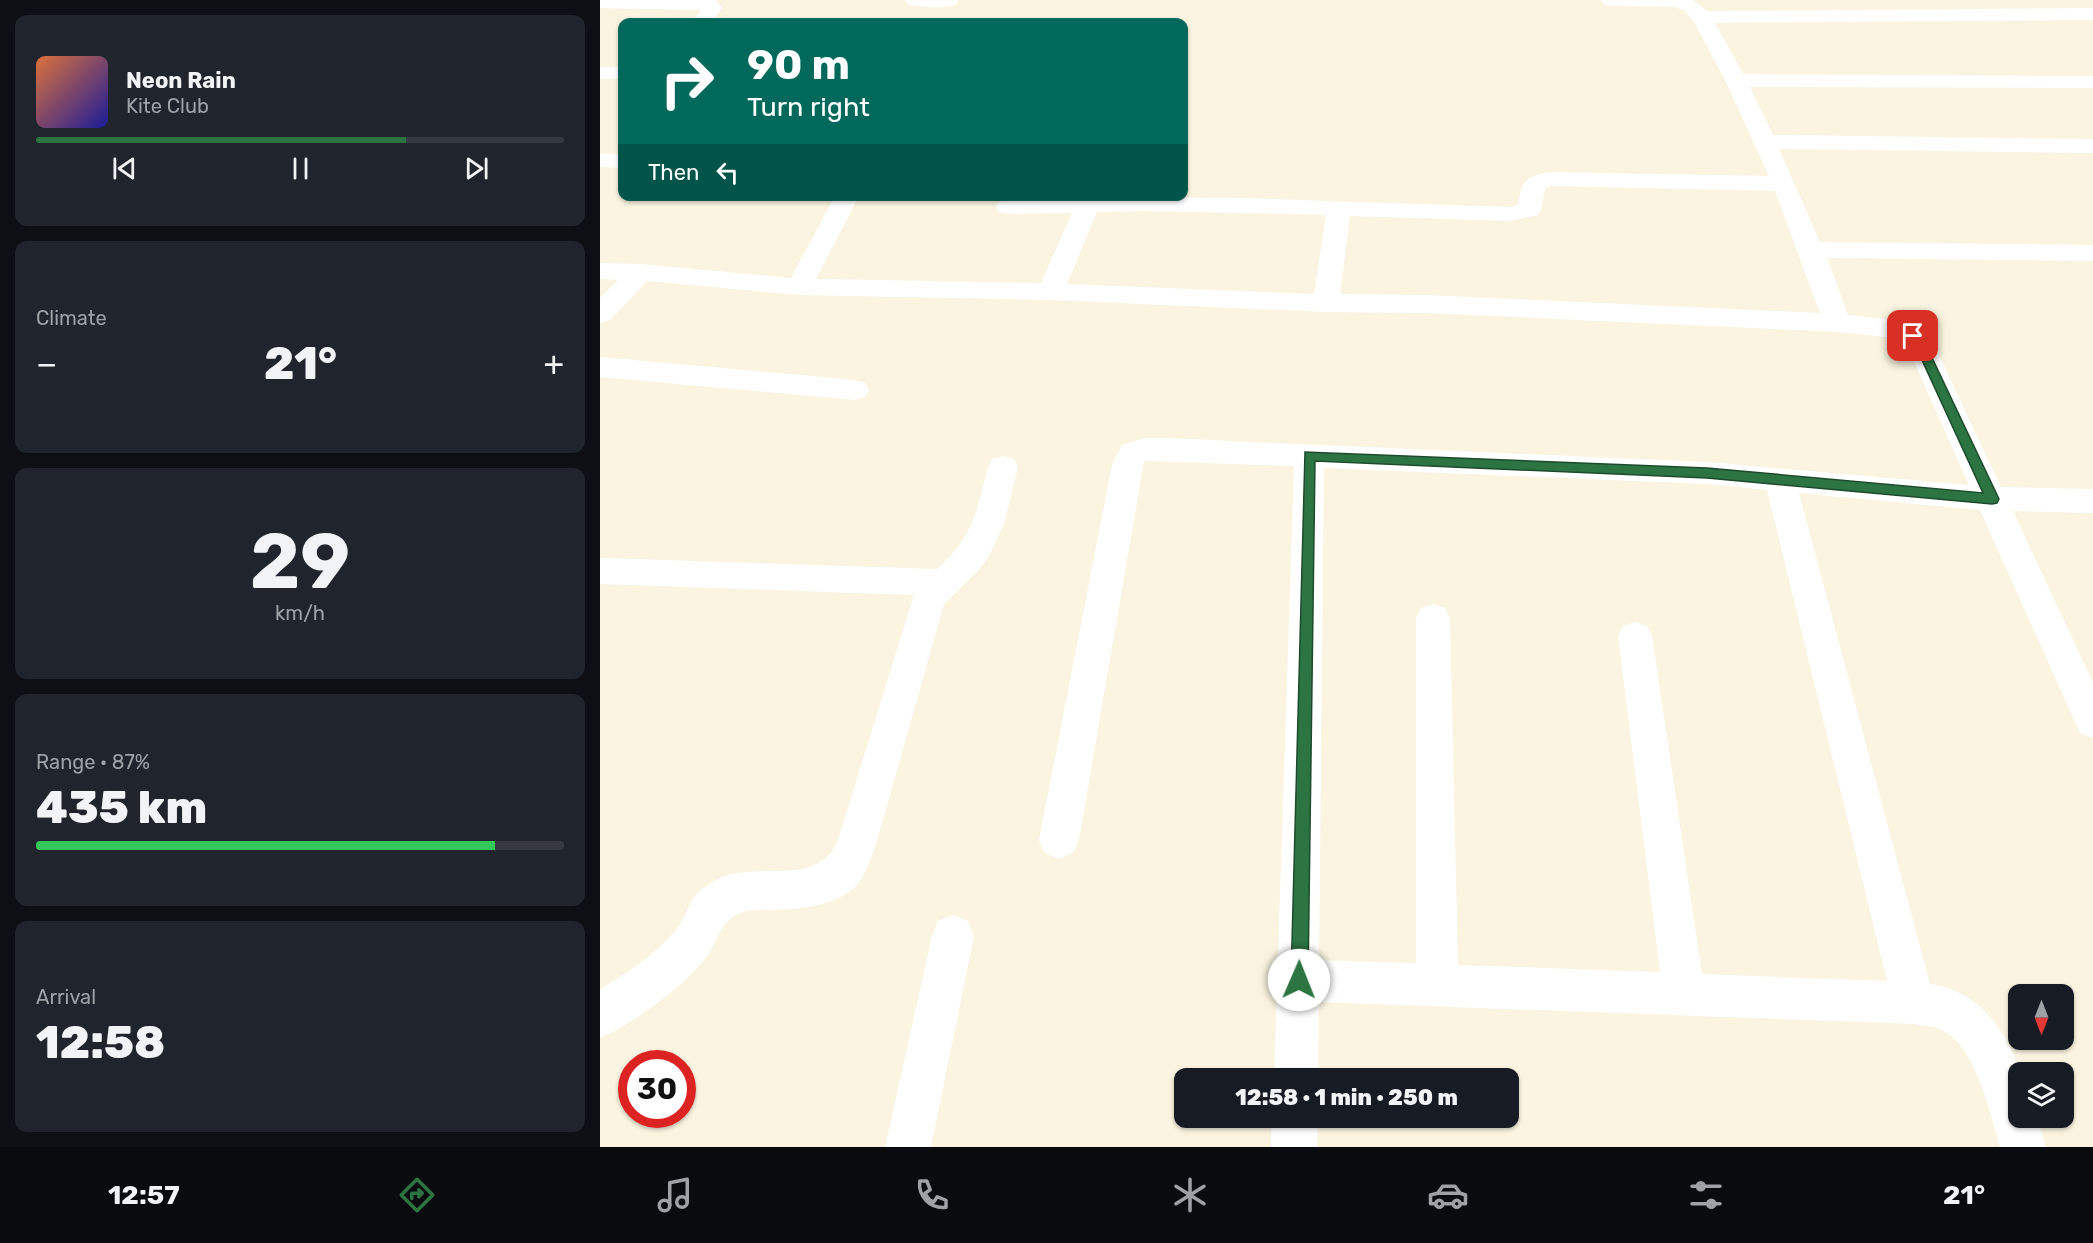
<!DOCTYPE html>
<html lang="en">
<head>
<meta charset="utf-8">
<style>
  :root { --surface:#171b24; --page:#20242c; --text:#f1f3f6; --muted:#9ea1a6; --line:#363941; --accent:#2c7543 }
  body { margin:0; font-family:Rubik,sans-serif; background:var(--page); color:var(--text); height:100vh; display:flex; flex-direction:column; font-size:22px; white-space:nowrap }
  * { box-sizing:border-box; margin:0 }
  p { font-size:20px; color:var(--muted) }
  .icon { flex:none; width:33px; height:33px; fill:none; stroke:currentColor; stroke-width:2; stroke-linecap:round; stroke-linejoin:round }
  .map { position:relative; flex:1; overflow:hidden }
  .drawer { display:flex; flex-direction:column; gap:15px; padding:15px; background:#0d0f14; width:600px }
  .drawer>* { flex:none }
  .hud { position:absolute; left:18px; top:18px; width:570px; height:183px; border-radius:12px; box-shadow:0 2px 4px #0004; background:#00695c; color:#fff; overflow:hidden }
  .needle { width:39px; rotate:180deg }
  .controls { position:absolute; left:1408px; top:984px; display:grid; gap:12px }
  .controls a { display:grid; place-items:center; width:66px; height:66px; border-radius:12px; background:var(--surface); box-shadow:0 2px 4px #0004; font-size:30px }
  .speed { position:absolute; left:18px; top:1050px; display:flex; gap:12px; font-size:30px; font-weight:700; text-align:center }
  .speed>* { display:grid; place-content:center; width:78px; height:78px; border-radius:50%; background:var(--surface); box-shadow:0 2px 4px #0004; line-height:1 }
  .speed .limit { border:9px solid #d22; background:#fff; color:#111 }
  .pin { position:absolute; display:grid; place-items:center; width:51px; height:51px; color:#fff; margin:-26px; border-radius:12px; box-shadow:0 3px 9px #0006 }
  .me { position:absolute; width:66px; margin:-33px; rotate:1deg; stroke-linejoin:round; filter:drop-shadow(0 0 4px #0008) }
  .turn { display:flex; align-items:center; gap:21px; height:126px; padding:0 30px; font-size:27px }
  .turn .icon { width:78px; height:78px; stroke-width:2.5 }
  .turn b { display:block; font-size:42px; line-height:51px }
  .then { display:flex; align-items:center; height:57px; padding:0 30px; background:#0003; gap:12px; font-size:22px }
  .big { font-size:45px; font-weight:800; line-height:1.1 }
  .drawer .widget { flex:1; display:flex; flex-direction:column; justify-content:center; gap:9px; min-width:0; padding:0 21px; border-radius:12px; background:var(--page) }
  .drawer .dial { align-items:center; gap:0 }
  .dial b { font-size:78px; line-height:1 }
  .song { display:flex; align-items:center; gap:18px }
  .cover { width:72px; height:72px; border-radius:9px; background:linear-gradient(135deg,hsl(20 70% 55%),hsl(240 70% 35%)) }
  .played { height:6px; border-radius:3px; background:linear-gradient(90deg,var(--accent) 70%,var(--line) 70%) }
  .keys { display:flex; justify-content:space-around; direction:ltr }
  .heat { display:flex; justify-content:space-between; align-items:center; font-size:33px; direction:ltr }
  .charge { height:9px; border-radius:4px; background:linear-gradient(90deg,#34c759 87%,var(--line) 0) }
  .trip { position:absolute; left:574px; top:1068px; width:345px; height:60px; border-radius:12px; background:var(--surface); box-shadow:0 2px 4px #0004; font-weight:800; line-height:60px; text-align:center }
  .menu { display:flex; height:96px; justify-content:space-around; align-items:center; background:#090b0e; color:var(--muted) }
  .menu .icon { width:42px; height:42px }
  .menu .on { color:var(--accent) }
  .menu b { font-size:27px; color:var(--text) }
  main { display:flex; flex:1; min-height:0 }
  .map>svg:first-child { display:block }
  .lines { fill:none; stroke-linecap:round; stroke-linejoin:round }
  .street { fill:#fff; fill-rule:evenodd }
  .route { fill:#2c7543; stroke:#1d4c2c; stroke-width:1.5 }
</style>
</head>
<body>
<main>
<section class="drawer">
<div class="widget">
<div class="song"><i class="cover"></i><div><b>Neon Rain</b><p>Kite Club</p></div></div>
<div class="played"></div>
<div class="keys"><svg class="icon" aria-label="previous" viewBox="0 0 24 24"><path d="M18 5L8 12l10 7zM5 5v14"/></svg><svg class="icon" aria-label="pause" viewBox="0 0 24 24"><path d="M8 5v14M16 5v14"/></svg><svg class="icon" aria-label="next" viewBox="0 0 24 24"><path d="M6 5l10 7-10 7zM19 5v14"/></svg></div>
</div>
<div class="widget"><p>Climate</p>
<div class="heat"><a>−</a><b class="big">21°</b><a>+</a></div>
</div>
<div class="widget dial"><b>29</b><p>km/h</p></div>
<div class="widget"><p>Range · 87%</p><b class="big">435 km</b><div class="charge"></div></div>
<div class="widget"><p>Arrival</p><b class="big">12:58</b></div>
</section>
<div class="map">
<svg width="1493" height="1147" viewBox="0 0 1493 1147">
  <rect width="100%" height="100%" fill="#faf4e0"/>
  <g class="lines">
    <g class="street">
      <polygon points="0,0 116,0 122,8 112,22 92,22 101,10 0,8"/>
      <path d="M305,0h52l1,1 -3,4c-14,4 -33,3 -47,-1z"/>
      <path d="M1001,0h92l14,11 386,-3v12l-378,3 28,51 350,2v12l-343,-1 23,48 320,4v14l-314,-4 41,93 273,3v16l-266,-3 21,57 55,6 10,3 17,12 71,151 92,2v24l-80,-2 80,172v55l-13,-5 -100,-223 -181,-17 131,491c50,7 74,45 91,88h-2v46h18l9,29h-46c-10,-34 -25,-107 -63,-119 -7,-3 -16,-2 -23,-4l-595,-22 -1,76h-44l20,-612 -150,-5 -65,379 -6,13 -14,6 -14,-6 -6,-13 73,-375 10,-20 23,-7h19l543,24 262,23 -61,-137 -12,-10 -59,-6 -411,-19 -100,-1 -275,-12 -252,-5 -152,-14 -37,39 -10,3v-25l18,-18 -18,-1v-16l41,1 150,14 44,-82h24l-43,83 225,4 31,-70 -64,1 -9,-2 -3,-5 3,-5 9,-2 135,-3 100,1 267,9 8,-2c4,-25 7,-28 32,-33l219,4 -44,-96 -32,-60 -9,-10 -10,-3 -63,-1 -7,-2zM950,186l225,5 45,122 -394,-18 -86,-1 10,-78 160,5 28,-6 3,-5 4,-21zM543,211l183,4 -12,79 -247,-10 30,-72zM724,468l383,16 60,6 120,491 -185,-7 -50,-338 -5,-10 -12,-4 -12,4 -5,10 42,336 -202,-7 -8,-347 -5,-10 -12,-4 -12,4 -5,10v345l-97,-3z"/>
      <rect x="0" y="67" width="22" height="12"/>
      <polygon points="0,153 22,154 22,168 0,167"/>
      <polygon points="0,357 255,380 265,383 269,390 265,397 255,400 0,377"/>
      <path d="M403,456l11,3 4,8 -14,57 -14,30 -11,16 -35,34 -69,244c-5,11 -10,28 -18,37 -23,22 -56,24 -86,25 -11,0 -26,-1 -35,5 -17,10 -18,26 -28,40 -21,29 -75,69 -108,83v-48c17,-12 37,-23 53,-37 9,-8 19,-18 26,-27 6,-8 9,-20 15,-29 7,-9 23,-18 34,-22 39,-11 87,10 109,-32l77,-248 -314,-11v-26l337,11c38,-34 38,-55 51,-102l4,-8z"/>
      <polygon points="353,915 368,921 374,936 331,1147 285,1147 332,936 338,921"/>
      <polygon points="672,1118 718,1118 717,1147 671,1147"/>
    </g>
  </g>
  <polygon class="route" points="1313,332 1317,333 1325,343 1399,499 1397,503 1392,504 1107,478 715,461 708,980 706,986 699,989 693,986 691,980 705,452 1107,468 1383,493 1315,345 1307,336"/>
</svg>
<div class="controls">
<a><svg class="needle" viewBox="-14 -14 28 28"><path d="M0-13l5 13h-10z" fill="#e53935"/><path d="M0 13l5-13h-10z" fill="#9ea1a6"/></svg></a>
<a><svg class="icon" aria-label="layers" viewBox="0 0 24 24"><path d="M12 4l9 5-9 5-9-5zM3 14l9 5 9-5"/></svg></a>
</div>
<div class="speed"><div class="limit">30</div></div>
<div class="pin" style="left:1313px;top:336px;background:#d93025"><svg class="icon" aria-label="arrive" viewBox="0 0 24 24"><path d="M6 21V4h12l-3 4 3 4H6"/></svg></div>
<svg class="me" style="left:699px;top:980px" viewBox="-20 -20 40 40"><circle r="19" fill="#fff"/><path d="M0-13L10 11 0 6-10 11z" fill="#2c7543"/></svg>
<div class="trip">12:58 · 1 min · 250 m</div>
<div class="hud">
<div class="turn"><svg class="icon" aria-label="right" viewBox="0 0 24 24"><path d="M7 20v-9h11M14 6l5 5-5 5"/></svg><div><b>90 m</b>Turn right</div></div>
<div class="then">Then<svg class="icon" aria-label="left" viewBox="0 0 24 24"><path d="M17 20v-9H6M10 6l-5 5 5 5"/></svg></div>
</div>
</div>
</main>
<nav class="menu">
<b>12:57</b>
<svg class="icon on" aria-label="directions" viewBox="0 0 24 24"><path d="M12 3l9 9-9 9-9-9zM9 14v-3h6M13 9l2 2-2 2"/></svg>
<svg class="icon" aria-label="music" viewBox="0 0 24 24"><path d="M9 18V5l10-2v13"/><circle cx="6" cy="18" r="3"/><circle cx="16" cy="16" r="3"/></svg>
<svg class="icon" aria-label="phone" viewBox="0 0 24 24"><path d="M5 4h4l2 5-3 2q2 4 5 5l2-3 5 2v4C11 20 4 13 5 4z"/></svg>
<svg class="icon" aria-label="climate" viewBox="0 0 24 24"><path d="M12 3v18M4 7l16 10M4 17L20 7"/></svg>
<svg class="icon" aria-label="car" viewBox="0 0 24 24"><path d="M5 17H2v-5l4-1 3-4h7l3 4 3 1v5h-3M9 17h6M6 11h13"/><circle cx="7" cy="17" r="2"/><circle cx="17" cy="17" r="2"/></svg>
<svg class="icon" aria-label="filters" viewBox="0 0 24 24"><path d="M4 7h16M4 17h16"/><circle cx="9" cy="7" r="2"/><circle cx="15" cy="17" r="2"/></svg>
<b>21°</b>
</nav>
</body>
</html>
